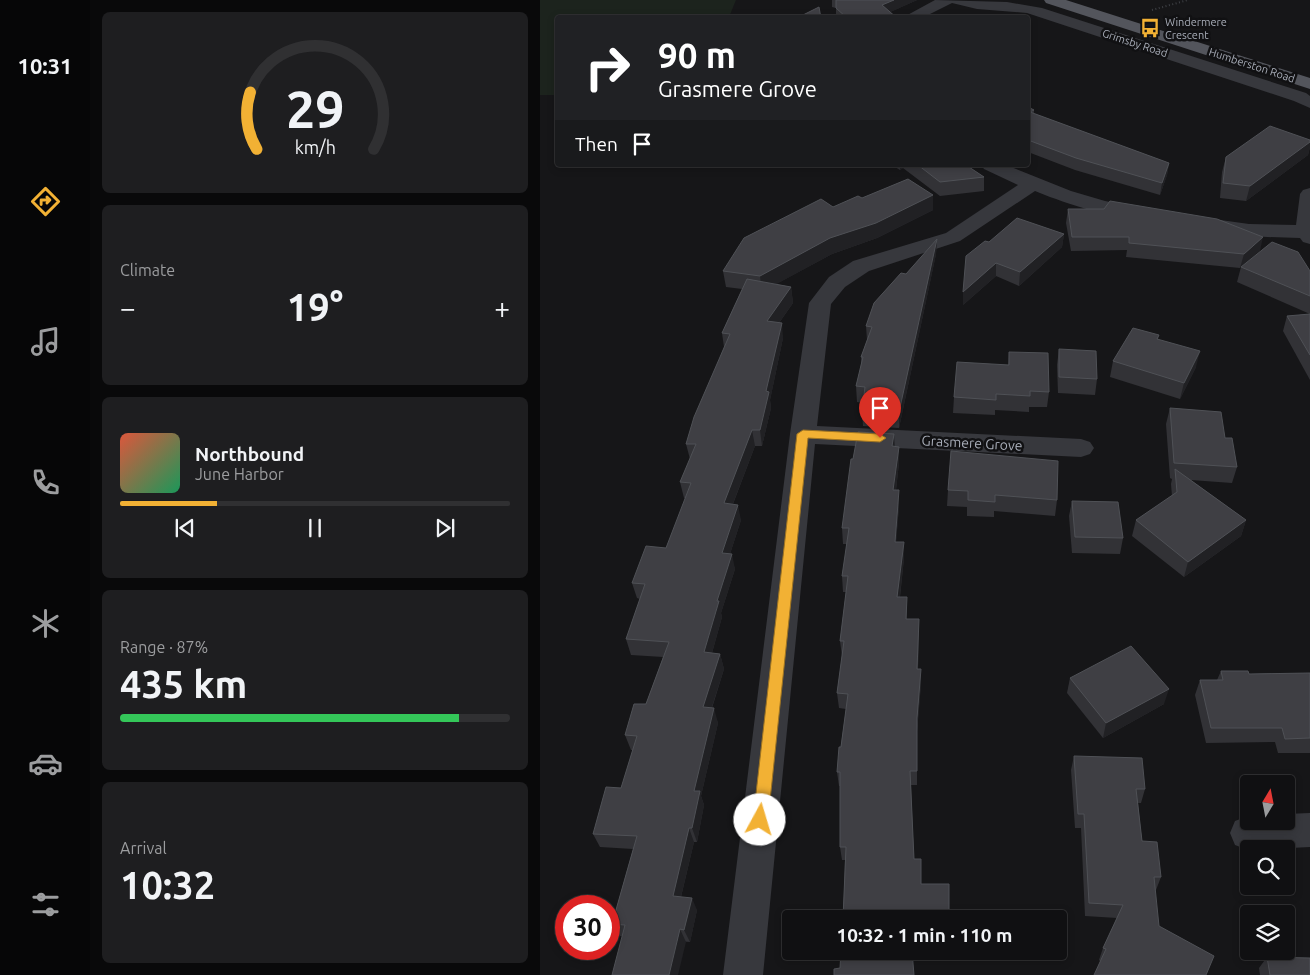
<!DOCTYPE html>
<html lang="en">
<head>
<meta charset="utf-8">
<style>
  :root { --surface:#101012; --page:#1e1e20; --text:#f1f3f6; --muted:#9c9d9f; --line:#303032; --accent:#f2b134 }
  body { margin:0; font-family:Ubuntu,sans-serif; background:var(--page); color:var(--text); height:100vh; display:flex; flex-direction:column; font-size:19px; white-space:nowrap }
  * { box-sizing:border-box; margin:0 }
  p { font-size:16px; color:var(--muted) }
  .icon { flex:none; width:28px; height:28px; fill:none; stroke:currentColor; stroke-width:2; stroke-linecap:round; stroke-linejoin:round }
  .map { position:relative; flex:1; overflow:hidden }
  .drawer { display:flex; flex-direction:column; gap:12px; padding:12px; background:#09090a; width:450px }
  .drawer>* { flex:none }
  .guide { position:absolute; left:15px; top:15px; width:475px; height:152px; border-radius:5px; box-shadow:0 2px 8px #0003,0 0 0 1px var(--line); background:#202124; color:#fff; overflow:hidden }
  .needle { width:32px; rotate:10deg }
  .buttons { position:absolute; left:700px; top:775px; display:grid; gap:10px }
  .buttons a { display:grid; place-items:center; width:55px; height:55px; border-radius:5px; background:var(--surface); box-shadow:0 2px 8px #0003,0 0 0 1px var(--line); font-size:25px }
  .speed { position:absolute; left:15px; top:895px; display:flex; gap:10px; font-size:25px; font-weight:700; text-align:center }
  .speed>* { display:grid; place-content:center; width:65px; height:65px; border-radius:50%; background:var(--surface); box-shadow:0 2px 8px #0003,0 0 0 1px var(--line); line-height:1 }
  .speed .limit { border:8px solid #d22; background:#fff; color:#111 }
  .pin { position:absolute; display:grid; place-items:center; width:42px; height:42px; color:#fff; margin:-51px -21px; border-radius:50% 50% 50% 0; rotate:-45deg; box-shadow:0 0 5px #0007 }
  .pin .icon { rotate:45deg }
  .me { position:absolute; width:55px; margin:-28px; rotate:6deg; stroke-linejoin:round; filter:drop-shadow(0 0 4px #0008) }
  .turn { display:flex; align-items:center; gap:18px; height:105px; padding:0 20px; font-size:22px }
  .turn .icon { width:65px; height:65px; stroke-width:2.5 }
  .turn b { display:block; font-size:35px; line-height:42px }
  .then { display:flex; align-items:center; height:48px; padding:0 20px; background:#0003; gap:10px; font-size:19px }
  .big { font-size:38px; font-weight:600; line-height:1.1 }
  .drawer .tile { flex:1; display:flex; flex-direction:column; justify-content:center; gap:8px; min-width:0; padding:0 18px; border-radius:8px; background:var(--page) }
  .drawer .dial { align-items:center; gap:0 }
  .dial svg { height:130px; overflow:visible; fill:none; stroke:var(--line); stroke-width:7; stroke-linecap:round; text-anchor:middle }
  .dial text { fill:var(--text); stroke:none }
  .song { display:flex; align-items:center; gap:15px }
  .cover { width:60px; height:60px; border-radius:8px; background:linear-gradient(135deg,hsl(10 70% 55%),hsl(150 70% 35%)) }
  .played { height:5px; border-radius:2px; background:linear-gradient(90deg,var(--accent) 25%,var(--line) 25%) }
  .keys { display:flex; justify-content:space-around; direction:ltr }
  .heat { display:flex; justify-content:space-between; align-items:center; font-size:28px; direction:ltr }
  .charge { height:8px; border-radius:4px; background:linear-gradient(90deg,#34c759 87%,var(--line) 0) }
  .trip { position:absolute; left:242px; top:910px; width:285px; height:50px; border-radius:5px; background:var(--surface); box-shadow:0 2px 8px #0003,0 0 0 1px var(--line); font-weight:600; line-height:50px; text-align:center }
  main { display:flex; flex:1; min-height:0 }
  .tab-bar { display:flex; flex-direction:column; width:90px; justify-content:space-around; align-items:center; background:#060607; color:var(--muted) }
  .tab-bar .icon { width:35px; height:35px }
  .tab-bar .selected { color:var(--accent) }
  .tab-bar b { font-size:22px; color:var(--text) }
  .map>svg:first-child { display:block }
  .green { fill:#1c231d }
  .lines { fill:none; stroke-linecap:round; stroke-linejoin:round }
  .path { stroke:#3d3f44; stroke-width:2; stroke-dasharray:1 2.5; stroke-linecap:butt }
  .minor { fill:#37383d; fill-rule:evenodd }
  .major { fill:#53555c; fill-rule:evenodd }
  .wall { fill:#323236 }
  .shaded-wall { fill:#212124 }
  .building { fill:#3f3f44; stroke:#4f5156 }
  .route { fill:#f2b134; stroke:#9d7322 }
  .labels { text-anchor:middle; stroke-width:5; stroke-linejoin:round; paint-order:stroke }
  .far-poi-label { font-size:11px; fill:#a8adb8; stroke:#111113; text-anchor:start }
  .far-street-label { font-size:11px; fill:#a8adb8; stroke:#111113 }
  .street-label { font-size:14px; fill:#a8adb8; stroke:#111113 }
</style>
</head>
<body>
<main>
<nav class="tab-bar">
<b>10:31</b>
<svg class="icon selected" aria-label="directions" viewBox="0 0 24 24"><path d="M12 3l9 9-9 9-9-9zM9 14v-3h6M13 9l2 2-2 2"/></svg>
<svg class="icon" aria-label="music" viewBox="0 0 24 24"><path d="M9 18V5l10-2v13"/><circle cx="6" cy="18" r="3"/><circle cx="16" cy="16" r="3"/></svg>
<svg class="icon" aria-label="phone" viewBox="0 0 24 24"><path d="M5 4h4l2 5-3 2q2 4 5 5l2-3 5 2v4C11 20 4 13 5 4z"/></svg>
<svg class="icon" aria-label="climate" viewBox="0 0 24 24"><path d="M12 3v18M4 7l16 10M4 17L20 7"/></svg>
<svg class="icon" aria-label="car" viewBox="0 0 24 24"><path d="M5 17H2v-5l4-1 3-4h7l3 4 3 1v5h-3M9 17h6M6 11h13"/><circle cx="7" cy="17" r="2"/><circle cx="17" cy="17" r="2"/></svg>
<svg class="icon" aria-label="filters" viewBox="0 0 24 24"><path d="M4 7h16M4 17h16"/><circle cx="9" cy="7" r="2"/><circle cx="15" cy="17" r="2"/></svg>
</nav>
<section class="drawer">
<div class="tile dial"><svg viewBox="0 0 100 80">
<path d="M14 69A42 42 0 1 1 86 69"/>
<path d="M14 69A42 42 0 0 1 10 34" stroke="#f2b134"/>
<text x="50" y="56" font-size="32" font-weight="700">29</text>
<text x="50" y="72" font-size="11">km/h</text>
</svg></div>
<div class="tile"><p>Climate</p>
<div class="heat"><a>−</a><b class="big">19°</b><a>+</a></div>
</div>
<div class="tile">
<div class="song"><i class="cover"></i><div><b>Northbound</b><p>June Harbor</p></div></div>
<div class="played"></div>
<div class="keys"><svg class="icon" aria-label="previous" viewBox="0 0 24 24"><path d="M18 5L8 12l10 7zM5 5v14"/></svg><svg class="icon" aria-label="pause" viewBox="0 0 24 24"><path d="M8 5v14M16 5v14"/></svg><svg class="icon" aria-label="next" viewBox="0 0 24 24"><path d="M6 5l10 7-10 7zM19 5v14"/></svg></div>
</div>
<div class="tile"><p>Range · 87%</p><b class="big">435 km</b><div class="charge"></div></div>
<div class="tile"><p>Arrival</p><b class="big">10:32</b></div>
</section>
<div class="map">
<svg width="770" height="975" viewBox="0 0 770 975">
  <rect width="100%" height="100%" fill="#161618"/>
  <polygon class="green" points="0,0 196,0 189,17 18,18 17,95 0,95"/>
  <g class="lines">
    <polyline class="path" points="612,10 648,0"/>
    <g class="minor">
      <polygon points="395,0 467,2 502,8 766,93 770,96 770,108 754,101 487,13 437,9 412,3 382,18 362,18"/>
      <path d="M441,165h25l65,26 34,10 43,9 3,4 -3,4c-24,6 -89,-17 -113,-27l-75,50 -91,30 -24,16 -14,17 -14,122 264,13 9,3 4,6 -4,6 -9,3 -266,-13 -52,531h-40l67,-541 19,-131 20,-26 24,-16 93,-28 72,-48 -34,-16z"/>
      <path d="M770,188v56l-7,-2 -3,-4c-34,-1 -68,-1 -101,-10l-3,-4 3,-4 7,-2 43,6 47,1 4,-31 3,-4z"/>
      <polygon points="770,813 770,847 708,850 695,845 690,833 695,821 708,816 709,821 746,821 746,814"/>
    </g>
    <polygon class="major" points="504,0 526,0 770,78 770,89 506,3"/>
  </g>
  <g class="wall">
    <polygon points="292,0 377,0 350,12 357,18 296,18 296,8 292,7"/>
    <polygon points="488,107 494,110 494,114 629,163 627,175 620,195 535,170 488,152"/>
    <polygon points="770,140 770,147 768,155 706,201 680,198 682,172 686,157"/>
    <polygon points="352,165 426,165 444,177 444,191 400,196 363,168 360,170"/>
    <polygon points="322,198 393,210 337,238 292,254 236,284 251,287 253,303 239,323 243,338 230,400 231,408 222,446 215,446 193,504 201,520 190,554 195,569 181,613 182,617 172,653 180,654 184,669 172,708 178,723 161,796 164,805 157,842 154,842 141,897 157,910 150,942 79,936 72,924 93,849 60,847 53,834 81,788 93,750 91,750 85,735 106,704 123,657 91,655 86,639 100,599 97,598 92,583 126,548 146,498 144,498 140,482 150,459 146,444 184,347 182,333 202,289 186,287 183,271 293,207"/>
    <polygon points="528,209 723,237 700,268 586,257 587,250 531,251 526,223"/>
    <polygon points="524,234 522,247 479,286 456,276 423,305 449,242"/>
    <polygon points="397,239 396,254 359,428 323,426 322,411 323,403 317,402 316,386 321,365 321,357 327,340 326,326 366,274"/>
    <polygon points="701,267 770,271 770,314 697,282"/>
    <polygon points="770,314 770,380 743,331 747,316"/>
    <polygon points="619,335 618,339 656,367 640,399 570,377 573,361"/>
    <polygon points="519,349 557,379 555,395 518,393 517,365"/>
    <polygon points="469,352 509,392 507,407 489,407 489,412 455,410 455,415 413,413 414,397 468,365"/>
    <polygon points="630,408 685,438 697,467 692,483 651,480 706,520 701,536 644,577 592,536 596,520 632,496 631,484 632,479 630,478 626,424"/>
    <polygon points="355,447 359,463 356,490 359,506 356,542 364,558 360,597 367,612 367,619 379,635 378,669 381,684 377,732 377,785 371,785 374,859 381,884 409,914 409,919 303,919 305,860 302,860 300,847 300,786 299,786 297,772 306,709 299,708 297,693 302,656 300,641 306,592 303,592 302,576 307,544 303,544 302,528 313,459"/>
    <polygon points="411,451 517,500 515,516 454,511 454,517 427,516 427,507 407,506 408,490"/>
    <polygon points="532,501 583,538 580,554 532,553 529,516"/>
    <polygon points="681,671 709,674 770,673 770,753 738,753 735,742 666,743 655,695 660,680 677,680"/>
    <polygon points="530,678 624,704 563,738 527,693"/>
    <polygon points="534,756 605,789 601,803 598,803 602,841 621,877 616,890 615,890 560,961 559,960 563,948 577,918 545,916 541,828 535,828 531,770"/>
    <polygon points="727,957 770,975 720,975 719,968"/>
  </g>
  <g class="shaded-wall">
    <polygon points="354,0 377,0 342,16 342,5"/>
    <polygon points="770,142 770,147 768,155 706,201 710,186"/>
    <polygon points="629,163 627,175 620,195 622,183"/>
    <polygon points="360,165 363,165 363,168 360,170"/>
    <polygon points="393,195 393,210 337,238 292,254 222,292 220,276 290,238"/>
    <polygon points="524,234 522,247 479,286 480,272"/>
    <polygon points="723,237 720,251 700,268 704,254"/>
    <polygon points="397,239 396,254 359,428 359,412"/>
    <polygon points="456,263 456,276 423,305 423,292"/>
    <polygon points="251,287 253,303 229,337 227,321"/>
    <polygon points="242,323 243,338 230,400 231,408 222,446 220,430 226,391"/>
    <polygon points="660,351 656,367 640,399 644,383"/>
    <polygon points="212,430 215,446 187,519 184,503"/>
    <polygon points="354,434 355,450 352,446"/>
    <polygon points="359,447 359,463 354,506 353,490"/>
    <polygon points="359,490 359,506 355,558 355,542"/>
    <polygon points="198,505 201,520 185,569 182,553"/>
    <polygon points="706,520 701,536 644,577 648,562"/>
    <polygon points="364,542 364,558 358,612 357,597"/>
    <polygon points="192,554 195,569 181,613 182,617 168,667 164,652 177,601"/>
    <polygon points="367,597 367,612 366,634 366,619"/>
    <polygon points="379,619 379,635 377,684 377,669"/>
    <polygon points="180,654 184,669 167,722 163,707"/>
    <polygon points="381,669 381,684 377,732 377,785 377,718"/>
    <polygon points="629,689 624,704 563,738 566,723"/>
    <polygon points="174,708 178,723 161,796 164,805 157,842 152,828 154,791"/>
    <polygon points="149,828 154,842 138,909 133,896"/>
    <polygon points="152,898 157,910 150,942 144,930"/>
    <polygon points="140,929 146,942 138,975 129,975"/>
  </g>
  <g class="building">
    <polygon points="296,0 354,0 342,5 357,18 307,18 296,8"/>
    <polygon points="279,7 281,18 260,18 261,16"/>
    <polygon points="488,107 494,110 490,112 629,163 622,183 536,158 488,140"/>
    <polygon points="730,126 770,140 770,142 710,186 683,183 686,157"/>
    <polygon points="378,165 426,165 444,177 400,182"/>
    <polygon points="368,179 393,195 336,223 290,238 220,276 183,271 204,238 281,199 293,207 318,196 322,198"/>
    <polygon points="570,201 677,219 723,237 704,254 589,243 589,237 532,237 528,209 564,209"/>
    <polygon points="477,218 524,234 480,272 456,263 423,292 426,256 445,241 449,242"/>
    <polygon points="397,239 359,412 322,411 325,387 316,386 323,357 321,357 332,327 326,326 334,303 361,273 366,274"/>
    <polygon points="732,242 758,252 770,271 770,296 701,267"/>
    <polygon points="207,279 251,287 227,321 242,323 226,391 229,392 220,430 212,430 184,503 198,505 182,553 192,554 177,601 179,601 164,652 180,654 163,707 174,708 154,791 160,791 152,828 149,828 133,896 152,898 144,930 140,929 129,975 72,975 85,925 72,924 97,836 53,834 66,787 81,788 97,736 85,735 94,704 106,704 129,642 86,639 105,584 92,583 106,546 126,548 151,483 140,482 156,444 146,444 154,417 190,334 182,333"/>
    <polygon points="770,314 770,355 747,316"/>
    <polygon points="593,328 619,335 617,339 660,351 644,383 573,361"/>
    <polygon points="519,349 556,351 557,379 519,377"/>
    <polygon points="469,352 508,353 509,392 490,391 490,396 456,394 456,400 414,397 417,362 469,365"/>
    <polygon points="630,408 681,412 685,438 692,438 697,467 634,463"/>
    <polygon points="318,432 354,434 352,446 359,447 353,490 359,490 355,542 364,542 357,597 367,597 366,619 379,619 377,669 381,669 377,718 377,771 370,771 374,859 381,859 381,884 409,884 409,914 388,914 388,919 303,919 306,847 300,847 300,772 297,772 299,747 301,747 308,694 297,693 304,641 300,641 308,576 302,576 309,528 302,528 311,459 313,459"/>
    <polygon points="411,451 518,461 517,500 455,495 455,502 428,500 428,491 408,490"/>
    <polygon points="635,469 706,520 648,562 596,520 637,492"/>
    <polygon points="532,501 578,502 583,538 535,537"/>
    <polygon points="591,646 629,689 566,723 530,678"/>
    <polygon points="681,671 708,671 709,674 770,673 770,738 745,739 742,728 671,728 660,680 683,680"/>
    <polygon points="534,756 602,758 605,789 596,789 602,841 617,842 621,877 614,877 619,926 674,956 666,975 554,975 566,949 563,948 583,905 549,903 544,814 538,814"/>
    <polygon points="301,951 372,951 374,975 294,975 294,969 300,968"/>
    <polygon points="727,957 770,958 770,975 730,975"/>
  </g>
  <polygon class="route" points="263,430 340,434 346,438 340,442 268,438 228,820 225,825 220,827 215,825 213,820 257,434"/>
  <defs>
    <symbol id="bus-bare" viewBox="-9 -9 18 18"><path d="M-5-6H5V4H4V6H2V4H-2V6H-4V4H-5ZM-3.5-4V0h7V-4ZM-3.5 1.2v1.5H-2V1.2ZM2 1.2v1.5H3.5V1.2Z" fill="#f2b134" stroke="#111113" stroke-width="2.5" paint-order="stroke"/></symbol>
  </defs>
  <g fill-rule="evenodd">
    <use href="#bus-bare" x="596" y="14" width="28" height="28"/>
  </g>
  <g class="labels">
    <g class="far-poi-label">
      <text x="625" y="26">Windermere<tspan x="625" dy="13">Crescent</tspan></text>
    </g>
    <g class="far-street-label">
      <text transform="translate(595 43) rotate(18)" y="4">Grimsby Road</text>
      <text transform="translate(712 65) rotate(18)" y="4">Humberston Road</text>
    </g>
    <g class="street-label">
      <text transform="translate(432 443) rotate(3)" y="5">Grasmere Grove</text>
    </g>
  </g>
</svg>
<div class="buttons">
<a><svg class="needle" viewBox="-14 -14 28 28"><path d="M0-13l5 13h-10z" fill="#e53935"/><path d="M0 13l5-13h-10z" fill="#9c9d9f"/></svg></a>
<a><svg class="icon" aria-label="search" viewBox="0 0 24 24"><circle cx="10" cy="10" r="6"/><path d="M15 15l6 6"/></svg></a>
<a><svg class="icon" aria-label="layers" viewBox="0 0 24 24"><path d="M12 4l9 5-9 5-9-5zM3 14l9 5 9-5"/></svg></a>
</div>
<div class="speed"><div class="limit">30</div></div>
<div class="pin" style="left:340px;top:438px;background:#d93025"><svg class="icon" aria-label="arrive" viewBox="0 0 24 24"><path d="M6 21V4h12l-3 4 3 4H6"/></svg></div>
<svg class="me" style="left:220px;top:820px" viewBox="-20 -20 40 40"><circle r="19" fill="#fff"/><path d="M0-13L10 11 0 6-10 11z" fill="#f2b134"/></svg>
<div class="trip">10:32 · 1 min · 110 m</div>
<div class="guide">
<div class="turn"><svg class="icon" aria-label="right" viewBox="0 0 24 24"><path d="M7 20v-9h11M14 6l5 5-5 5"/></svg><div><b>90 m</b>Grasmere Grove</div></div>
<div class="then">Then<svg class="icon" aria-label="arrive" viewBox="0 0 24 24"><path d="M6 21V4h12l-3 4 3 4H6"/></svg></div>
</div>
</div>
</main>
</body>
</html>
